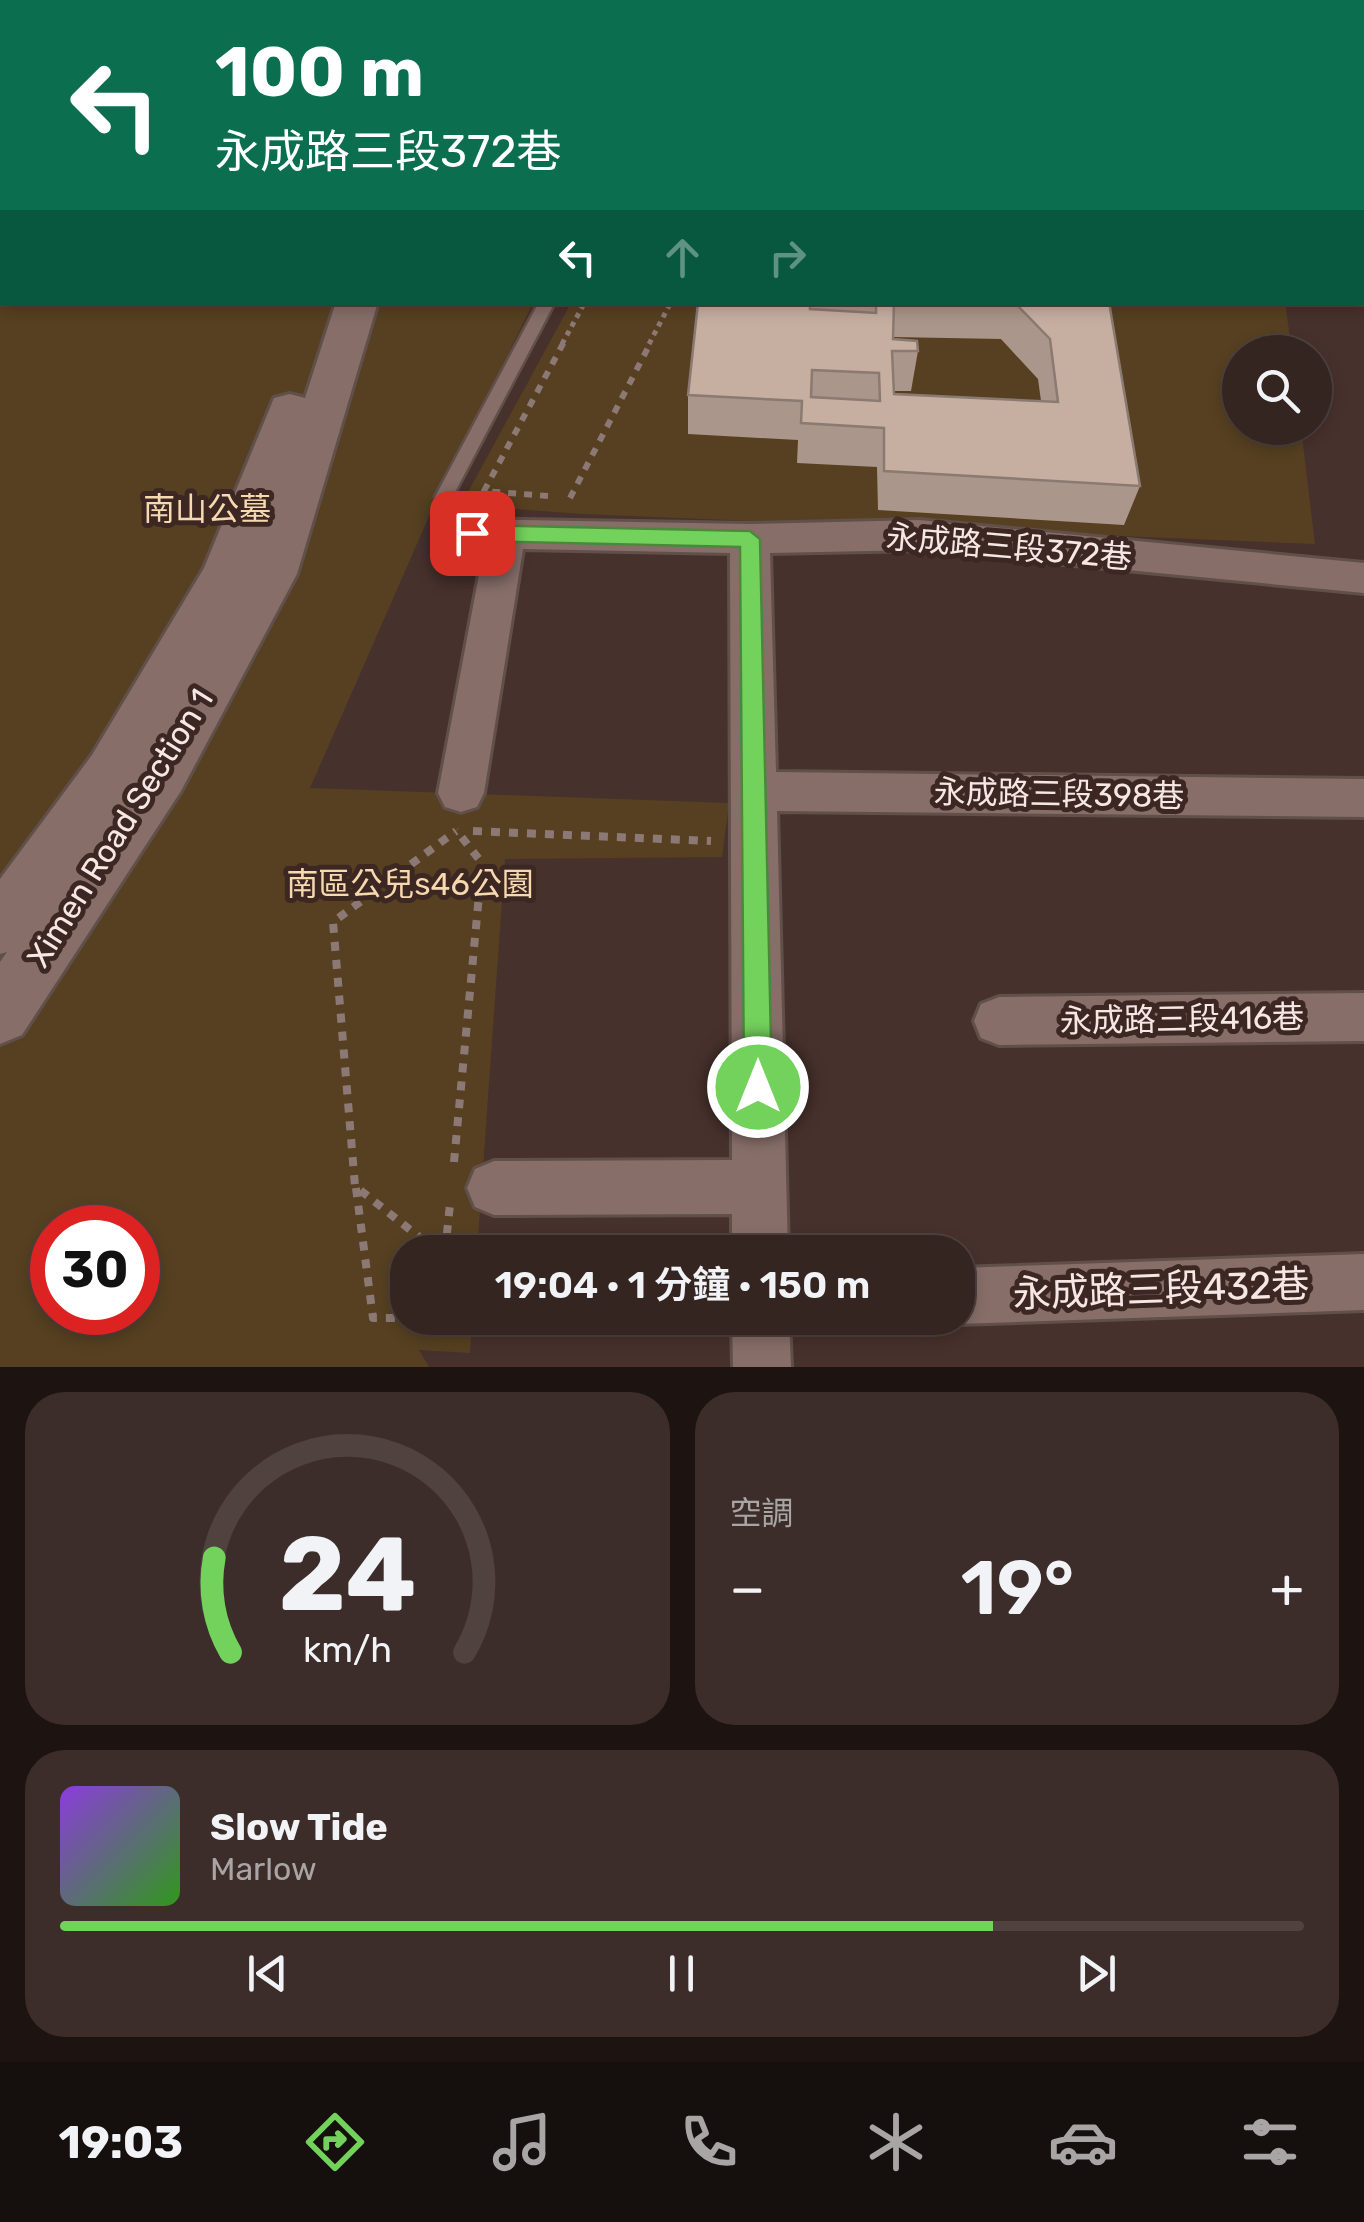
<!DOCTYPE html>
<html lang="zh-TW">
<head>
<meta charset="utf-8">
<style>
  :root { --surface:#352521; --page:#3d2d2a; --text:#f1f3f6; --muted:#aaa5a5; --line:#4f423f; --accent:#73d25c }
  body { margin:0; font-family:Rubik,"Noto Sans TC",sans-serif; background:var(--page); color:var(--text); height:100vh; display:flex; flex-direction:column; font-size:38px; white-space:nowrap }
  * { box-sizing:border-box; margin:0 }
  p { font-size:32px; color:var(--muted) }
  .icon { flex:none; width:55px; height:55px; fill:none; stroke:currentColor; stroke-width:2; stroke-linecap:round; stroke-linejoin:round }
  .map { position:relative; height:1367px; overflow:hidden }
  .drawer { display:flex; flex-direction:column; gap:25px; padding:25px; background:#1d1412; flex:1 }
  .drawer>* { flex:none }
  .hud { position:absolute; left:0px; top:0px; width:1365px; height:305px; box-shadow:0 5px 15px #0003,0 0 0 2px var(--line); background:#0b6e4f; color:#fff; overflow:hidden }
  .tools { position:absolute; left:1222px; top:335px; display:grid; gap:20px }
  .tools a { display:grid; place-items:center; width:110px; height:110px; border-radius:50%; background:var(--surface); box-shadow:0 5px 15px #0003,0 0 0 2px var(--line); font-size:50px }
  .speed { position:absolute; left:30px; top:1205px; display:flex; gap:20px; font-size:50px; font-weight:700; text-align:center }
  .speed>* { display:grid; place-content:center; width:130px; height:130px; border-radius:50%; background:var(--surface); box-shadow:0 5px 15px #0003,0 0 0 2px var(--line); line-height:1 }
  .speed .limit { border:15px solid #d22; background:#fff; color:#111 }
  .pin { position:absolute; display:grid; place-items:center; width:85px; height:85px; color:#fff; margin:-42px; border-radius:20px; box-shadow:0 5px 15px #0006 }
  .me { position:absolute; width:110px; margin:-55px; rotate:0deg; stroke-linejoin:round; filter:drop-shadow(0 0 8px #0008) }
  .turn { display:flex; align-items:center; gap:35px; height:210px; padding:0 50px; font-size:45px }
  .turn .icon { width:130px; height:130px; stroke-width:2.5 }
  .turn b { display:block; font-size:70px; line-height:85px }
  .lanes { display:flex; align-items:center; height:95px; padding:0 50px; background:#0003; justify-content:center; gap:50px; direction:ltr }
  .lanes .off { opacity:.35 }
  .big { font-size:75px; font-weight:600; line-height:1.1 }
  .drawer .card { flex:1; display:flex; flex-direction:column; justify-content:center; gap:15px; min-width:0; padding:0 35px; border-radius:40px; background:var(--page) }
  .drawer .dial { align-items:center; gap:0 }
  .dial svg { height:260px; overflow:visible; fill:none; stroke:var(--line); stroke-width:7; stroke-linecap:round; text-anchor:middle }
  .dial text { fill:var(--text); stroke:none }
  .song { display:flex; align-items:center; gap:30px }
  .cover { width:120px; height:120px; border-radius:15px; background:linear-gradient(135deg,hsl(270 70% 55%),hsl(110 70% 35%)) }
  .played { height:10px; border-radius:5px; background:linear-gradient(90deg,var(--accent) 75%,var(--line) 75%) }
  .keys { display:flex; justify-content:space-around; direction:ltr }
  .heat { display:flex; justify-content:space-between; align-items:center; font-size:55px; direction:ltr }
  .drawer .tiles { flex:1; display:grid; gap:25px; grid-template-columns:1fr 1fr }
  .card:last-child { grid-column:span 2 }
  .trip { position:absolute; left:390px; top:1235px; width:585px; height:100px; border-radius:40px; background:var(--surface); box-shadow:0 5px 15px #0003,0 0 0 2px var(--line); font-weight:600; line-height:100px; text-align:center }
  .menu { display:flex; height:160px; justify-content:space-around; align-items:center; background:#150f0d; color:var(--muted) }
  .menu .icon { width:70px; height:70px }
  .menu .selected { color:var(--accent) }
  .menu b { font-size:45px; color:var(--text) }
  .map>svg:first-child { display:block }
  .green { fill:#564021; fill-rule:evenodd }
  .lines { fill:none; stroke-linecap:round; stroke-linejoin:round }
  .service-casing { stroke:#614f4a; stroke-width:5 }
  .minor-casing { stroke:#614f4a; stroke-width:6 }
  .tertiary-casing { stroke:#614f4a; stroke-width:6 }
  .path-far2 { stroke:#8c7975; stroke-width:5; stroke-dasharray:5 5; stroke-linecap:butt }
  .path-far1 { stroke:#8c7975; stroke-width:6; stroke-dasharray:8 8; stroke-linecap:butt }
  .path { stroke:#8c7975; stroke-width:8; stroke-dasharray:9 9; stroke-linecap:butt }
  .service { fill:#876e69; fill-rule:evenodd }
  .minor { fill:#876e69; fill-rule:evenodd }
  .tertiary { fill:#876e69; fill-rule:evenodd }
  .wall { fill:#aa968a; fill-rule:evenodd }
  .shaded-wall { fill:#8b7a71 }
  .building { fill:#c6afa1; stroke:#8b7a71; stroke-width:2.5; fill-rule:evenodd }
  .route { fill:#73d25c; stroke:#4b883c; stroke-width:2.5 }
  .labels { text-anchor:middle; stroke-width:10; stroke-linejoin:round; paint-order:stroke }
  .park-label { font-size:32px; fill:#f7d9b0; stroke:#3c2723 }
  .street-label { font-size:32px; fill:#f6e7e4; stroke:#3c2723 }
  .near-street-label { font-size:38px; fill:#f6e7e4; stroke:#3c2723 }
</style>
</head>
<body>
<div class="map">
<svg width="1364" height="1367" viewBox="0 0 1364 1367">
  <rect width="100%" height="100%" fill="#47312c"/>
  <g class="green">
    <path d="M0,0h534l-532,2v300l531,1 -102,209 -121,276 419,15 -7,54 -217,2 -28,393h-69v66h64l-2,35 -51,-3 10,17h-429zM52,1228h86v84h-86z"/>
    <polygon points="1285,302 1292,352 1240,352 1240,428 1301,428 1315,544 582,514 461,505 571,303"/>
  </g>
  <g class="lines">
    <defs>
      <g id="service">
        <polygon points="900,0 914,0 915,2 901,2"/>
        <polygon points="539,302 555,302 453,496 482,533 473,540 467,538 435,497"/>
      </g>
      <g id="minor">
        <polygon points="473,519 750,524 919,520 1364,563 1364,593 919,550 770,553 776,772 1364,779 1364,817 777,811 788,1252 732,1252 732,1214 494,1215 475,1207 467,1188 475,1169 494,1161 732,1160 730,553 523,549 484,793 477,807 461,812 445,807 438,793 484,548 459,543 453,533 459,523"/>
        <polygon points="1364,993 1364,1041 999,1045 981,1038 974,1021 981,1004 999,997"/>
        <polygon points="1364,1254 1364,1310 958,1324 941,1318 958,1318 958,1268"/>
        <polygon points="732,1318 789,1318 791,1367 733,1367"/>
      </g>
      <g id="tertiary">
        <rect x="0" y="135" width="2" height="23"/>
        <rect x="1362" y="218" width="2" height="24"/>
        <polygon points="336,302 378,302 297,574 181,791 22,1035 0,1044 0,962 7,952 0,954 0,879 92,755 204,568 274,398 290,394 305,398"/>
      </g>
    </defs>
    <use href="#service" class="service-casing"/>
    <use href="#minor" class="minor-casing"/>
    <use href="#tertiary" class="tertiary-casing"/>
    <g class="path-far2">
      <polyline points="562,344 585,302"/>
      <polyline points="649,344 671,302"/>
    </g>
    <g class="path-far1">
      <polyline points="548,496 484,491 564,342"/>
      <polyline points="570,498 651,342"/>
    </g>
    <g class="path">
      <polyline points="473,831 711,841"/>
      <polyline points="454,1162 482,863 456,830"/>
      <polyline points="356,1188 373,1318 442,1318"/>
      <polyline points="438,1252 355,1186 333,922 456,831"/>
      <polyline points="445,1252 450,1204"/>
    </g>
    <use href="#service" class="service"/>
    <use href="#minor" class="minor"/>
    <use href="#tertiary" class="tertiary"/>
  </g>
  <path class="wall" d="M736,302h373l31,184 -16,39 -246,-15 -1,-43 -80,-4 1,-23 -110,-6v-39zM893,337l108,2 37,40 3,22 -147,-7v-3h17l7,-40 -25,-12z"/>
  <g class="shaded-wall">
    <polygon points="23,0 72,0 73,2 24,2"/>
    <polygon points="159,0 201,0 198,2 157,2"/>
  </g>
  <g class="building">
    <polygon points="90,0 159,0 157,2 87,2"/>
    <polygon points="304,0 338,0 336,2 302,2"/>
    <path d="M736,302h74v7l66,4v-11h18l-1,37 24,2 1,10h-26l2,43 164,8 -8,-63 -36,-37h95l31,184 -256,-15v-43l-83,-5 1,-22 -114,-6 10,-92 38,1zM812,370l67,3 1,28 -69,-4z"/>
  </g>
  <polygon class="route" points="472,525 750,531 760,539 772,1087 768,1096 758,1100 748,1096 744,1087 740,547 472,541 462,533"/>
  <g class="labels">
    <g class="park-label">
      <text x="207" y="520">南山公墓</text>
      <text x="410" y="895">南區公兒s46公園</text>
    </g>
    <g class="street-label">
      <text transform="translate(1009 547) rotate(5)" y="11">永成路三段372巷</text>
      <text transform="translate(1059 794) rotate(1)" y="11">永成路三段398巷</text>
      <text transform="translate(120 828) rotate(-58)" y="11">Ximen Road Section 1</text>
      <text transform="translate(1182 1019) rotate(-1)" y="11">永成路三段416巷</text>
    </g>
    <g class="near-street-label">
      <text transform="translate(1161 1289) rotate(-2)" y="13">永成路三段432巷</text>
    </g>
  </g>
</svg>
<div class="tools">
<a><svg class="icon" aria-label="search" viewBox="0 0 24 24"><circle cx="10" cy="10" r="6"/><path d="M15 15l6 6"/></svg></a>
</div>
<div class="speed"><div class="limit">30</div></div>
<div class="pin" style="left:472px;top:533px;background:#d93025"><svg class="icon" aria-label="arrive" viewBox="0 0 24 24"><path d="M6 21V4h12l-3 4 3 4H6"/></svg></div>
<svg class="me" style="left:758px;top:1087px" viewBox="-20 -20 40 40"><circle r="17" fill="#73d25c" stroke="#fff" stroke-width="3"/><path d="M0-11L8 9 0 5-8 9z" fill="#fff"/></svg>
<div class="trip">19:04 · 1 分鐘 · 150 m</div>
<div class="hud">
<div class="turn"><svg class="icon" aria-label="left" viewBox="0 0 24 24"><path d="M17 20v-9H6M10 6l-5 5 5 5"/></svg><div><b>100 m</b>永成路三段372巷</div></div>
<div class="lanes"><svg class="icon" aria-label="left" viewBox="0 0 24 24"><path d="M17 20v-9H6M10 6l-5 5 5 5"/></svg><svg class="icon off" aria-label="ahead" viewBox="0 0 24 24"><path d="M12 20V5M6 11l6-6 6 6"/></svg><svg class="icon off" aria-label="right" viewBox="0 0 24 24"><path d="M7 20v-9h11M14 6l5 5-5 5"/></svg></div>
</div>
</div>
<section class="drawer">
<div class="tiles">
<div class="card dial"><svg viewBox="0 0 100 80">
<path d="M14 69A42 42 0 1 1 86 69"/>
<path d="M14 69A42 42 0 0 1 9 40" stroke="#73d25c"/>
<text x="50" y="56" font-size="32" font-weight="700">24</text>
<text x="50" y="72" font-size="11">km/h</text>
</svg></div>
<div class="card"><p>空調</p>
<div class="heat"><a>−</a><b class="big">19°</b><a>+</a></div>
</div>
<div class="card">
<div class="song"><i class="cover"></i><div><b>Slow Tide</b><p>Marlow</p></div></div>
<div class="played"></div>
<div class="keys"><svg class="icon" aria-label="previous" viewBox="0 0 24 24"><path d="M18 5L8 12l10 7zM5 5v14"/></svg><svg class="icon" aria-label="pause" viewBox="0 0 24 24"><path d="M8 5v14M16 5v14"/></svg><svg class="icon" aria-label="next" viewBox="0 0 24 24"><path d="M6 5l10 7-10 7zM19 5v14"/></svg></div>
</div>
</div>
</section>
<nav class="menu">
<b>19:03</b>
<svg class="icon selected" aria-label="directions" viewBox="0 0 24 24"><path d="M12 3l9 9-9 9-9-9zM9 14v-3h6M13 9l2 2-2 2"/></svg>
<svg class="icon" aria-label="music" viewBox="0 0 24 24"><path d="M9 18V5l10-2v13"/><circle cx="6" cy="18" r="3"/><circle cx="16" cy="16" r="3"/></svg>
<svg class="icon" aria-label="phone" viewBox="0 0 24 24"><path d="M5 4h4l2 5-3 2q2 4 5 5l2-3 5 2v4C11 20 4 13 5 4z"/></svg>
<svg class="icon" aria-label="climate" viewBox="0 0 24 24"><path d="M12 3v18M4 7l16 10M4 17L20 7"/></svg>
<svg class="icon" aria-label="car" viewBox="0 0 24 24"><path d="M5 17H2v-5l4-1 3-4h7l3 4 3 1v5h-3M9 17h6M6 11h13"/><circle cx="7" cy="17" r="2"/><circle cx="17" cy="17" r="2"/></svg>
<svg class="icon" aria-label="filters" viewBox="0 0 24 24"><path d="M4 7h16M4 17h16"/><circle cx="9" cy="7" r="2"/><circle cx="15" cy="17" r="2"/></svg>
</nav>
</body>
</html>
